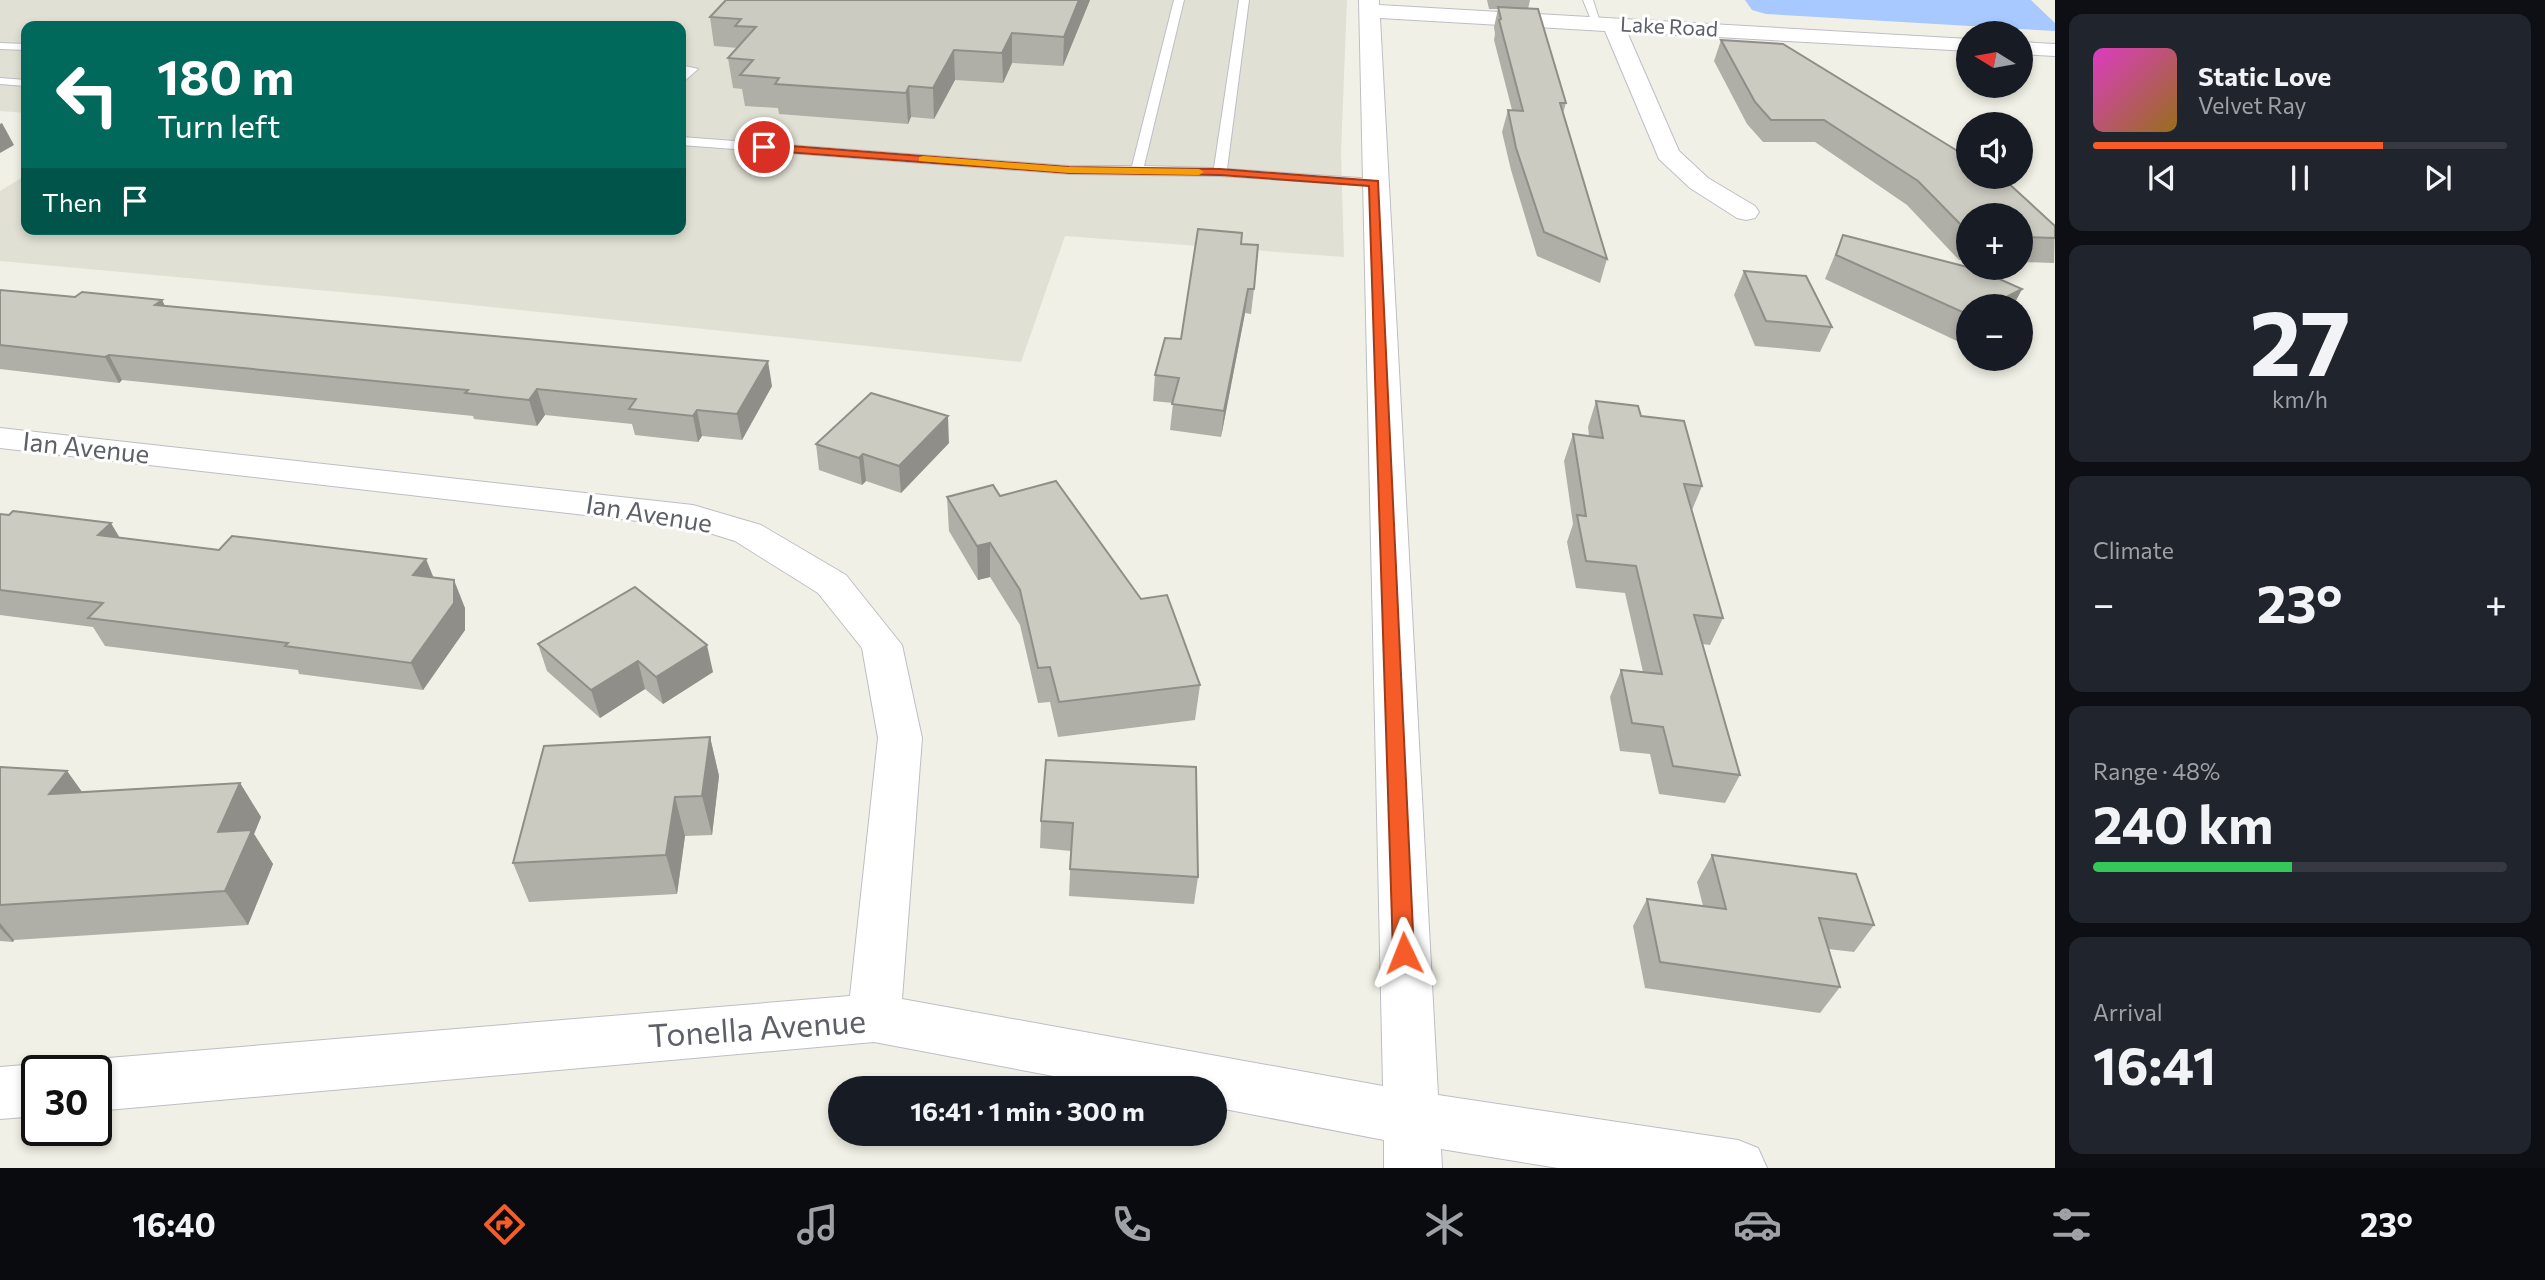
<!DOCTYPE html>
<html lang="en">
<head>
<meta charset="utf-8">
<style>
  :root { --surface:#171b24; --page:#20242c; --text:#f1f3f6; --muted:#9ea1a6; --line:#363941; --accent:#f55c27 }
  body { margin:0; font-family:Commissioner,sans-serif; background:var(--page); color:var(--text); height:100vh; display:flex; flex-direction:column; font-size:26px; white-space:nowrap }
  * { box-sizing:border-box; margin:0 }
  p { font-size:23px; color:var(--muted) }
  .icon { flex:none; width:38px; height:38px; fill:none; stroke:currentColor; stroke-width:2; stroke-linecap:round; stroke-linejoin:round }
  .map { position:relative; flex:1; overflow:hidden }
  .drawer { display:flex; flex-direction:column; gap:14px; padding:14px; background:#0d0f14; width:490px }
  .drawer>* { flex:none }
  .guide { position:absolute; left:21px; top:21px; width:665px; height:214px; border-radius:14px; box-shadow:0 4px 10px #0003; background:#00695c; color:#fff; overflow:hidden }
  .needle { width:46px; rotate:281deg }
  .buttons { position:absolute; left:1956px; top:21px; display:grid; gap:14px }
  .buttons a { display:grid; place-items:center; width:77px; height:77px; border-radius:50%; background:var(--surface); box-shadow:0 4px 10px #0003; font-size:35px }
  .speed { position:absolute; left:21px; top:1055px; display:flex; gap:14px; font-size:35px; font-weight:700; text-align:center }
  .speed>* { display:grid; place-content:center; width:91px; height:91px; border-radius:50%; background:var(--surface); box-shadow:0 4px 10px #0003; line-height:1 }
  .speed .limit { border:4px solid #111; border-radius:10px; background:#fff; color:#111 }
  .pin { position:absolute; display:grid; place-items:center; width:60px; height:60px; color:#fff; margin:-30px; border:4px solid #fff; border-radius:50%; box-shadow:0 2px 7px #0007 }
  .me { position:absolute; width:77px; margin:-38px; rotate:358deg; stroke-linejoin:round; filter:drop-shadow(0 0 5px #0008) }
  .turn { display:flex; align-items:center; gap:24px; height:147px; padding:0 21px; font-size:32px }
  .turn .icon { width:91px; height:91px; stroke-width:2.5 }
  .turn b { display:block; font-size:49px; line-height:60px }
  .then { display:flex; align-items:center; height:66px; padding:0 21px; background:#0003; gap:14px; font-size:26px }
  .big { font-size:52px; font-weight:700; line-height:1.1 }
  .drawer .tile { flex:1; display:flex; flex-direction:column; justify-content:center; gap:10px; min-width:0; padding:0 24px; border-radius:14px; background:var(--page) }
  .drawer .dial { align-items:center; gap:0 }
  .dial b { font-size:91px; line-height:1 }
  .song { display:flex; align-items:center; gap:21px }
  .cover { width:84px; height:84px; border-radius:10px; background:linear-gradient(135deg,hsl(310 70% 55%),hsl(40 70% 35%)) }
  .played { height:7px; border-radius:4px; background:linear-gradient(90deg,var(--accent) 70%,var(--line) 70%) }
  .keys { display:flex; justify-content:space-around; direction:ltr }
  .heat { display:flex; justify-content:space-between; align-items:center; font-size:38px; direction:ltr }
  .charge { height:10px; border-radius:5px; background:linear-gradient(90deg,#34c759 48%,var(--line) 0) }
  .trip { position:absolute; left:828px; top:1076px; width:399px; height:70px; border-radius:35px; background:var(--surface); box-shadow:0 4px 10px #0003; font-weight:700; line-height:70px; text-align:center }
  .tab-bar { display:flex; height:112px; justify-content:space-around; align-items:center; background:#090b0e; color:var(--muted) }
  .tab-bar .icon { width:49px; height:49px }
  .tab-bar .active { color:var(--accent) }
  .tab-bar b { font-size:32px; color:var(--text) }
  main { display:flex; flex:1; min-height:0 }
  .map>svg:first-child { display:block }
  .education { fill:#e1e0d4 }
  .water { fill:#a7c9ff }
  .lines { fill:none; stroke-linecap:round; stroke-linejoin:round }
  .service-casing { stroke:#bdbec5; stroke-width:2 }
  .minor-casing { stroke:#bdbec5; stroke-width:2 }
  .service { fill:#fff; fill-rule:evenodd }
  .minor { fill:#fff; fill-rule:evenodd }
  .wall { fill:#afafa7 }
  .shaded-wall { fill:#8f8e88 }
  .building { fill:#cccbc2; stroke:#8f8e88; stroke-width:2 }
  .route { fill:#f55c27; stroke:#9f3c19; stroke-width:2 }
  .slow { fill:#f59e0b }
  .labels { text-anchor:middle; stroke-width:6; stroke-linejoin:round; paint-order:stroke }
  .far-street-label { font-size:21px; fill:#5d6067; stroke:#fff }
  .street-label { font-size:26px; fill:#5d6067; stroke:#fff }
  .near-street-label { font-size:32px; fill:#5d6067; stroke:#fff }
</style>
</head>
<body>
<main>
<div class="map">
<svg width="2055" height="1168" viewBox="0 0 2055 1168">
  <rect width="100%" height="100%" fill="#f1f0e6"/>
  <polygon class="education" points="0,0 1347,0 1341,153 1344,257 1065,236 1021,362 395,297 0,261 0,191 26,175 26,229 681,229 681,26 26,26 26,113 0,111"/>
  <polygon class="water" points="1745,0 2031,0 2055,23 2055,31 1766,14 1752,10"/>
  <g class="lines">
    <defs>
      <g id="service">
        <polygon points="1174,0 1184,0 1144,166 1214,168 1239,0 1249,0 1227,169 1374,179 1380,183 1379,186 1220,176 1069,174 681,145 681,137 1069,166 1132,166"/>
        <polygon points="1583,0 1593,0 1601,25 1593,25"/>
        <polygon points="0,43 26,44 26,50 0,49"/>
        <polygon points="681,65 698,69 681,84 681,75 684,72 681,71"/>
        <polygon points="0,78 26,80 26,86 0,84"/>
      </g>
      <g id="minor">
        <polygon points="1359,0 1379,0 1379,5 1969,39 1969,51 1627,32 1679,151 1708,178 1755,206 1759,212 1755,218 1746,220 1737,218 1690,188 1659,159 1605,31 1380,18 1438,1095 1738,1140 1758,1148 1767,1168 1558,1168 1441,1149 1442,1168 1384,1168 1384,1140 1214,1107 1214,1088 1117,1088 874,1042 96,1111 96,1071 75,1071 77,1067 96,1059 850,996 878,738 862,648 818,593 735,541 690,527 0,448 0,428 693,505 761,525 846,575 902,645 922,738 902,999 1383,1086"/>
        <polygon points="2021,42 2055,44 2055,56 2021,54"/>
        <polygon points="37,1064 54,1071 37,1071 37,1116 0,1119 0,1067"/>
      </g>
    </defs>
    <use href="#service" class="service-casing"/>
    <use href="#minor" class="minor-casing"/>
    <use href="#service" class="service"/>
    <use href="#minor" class="minor"/>
  </g>
  <g class="wall">
    <polygon points="1090,0 1063,66 1012,63 1003,83 955,80 934,119 911,117 908,124 779,114 778,108 745,106 742,89 733,88 728,58 738,48 714,46 710,17"/>
    <polygon points="1487,0 1530,0 1528,9 1566,103 1563,113 1607,259 1600,283 1537,256 1511,170 1502,132 1508,110 1512,110 1494,40 1495,34 1494,27 1498,9 1489,9"/>
    <polygon points="1721,40 2055,226 2054,263 2021,262 2021,215 1969,215 1969,260 1959,260 1907,205 1815,142 1763,142 1747,124 1714,61"/>
    <polygon points="1843,235 2022,289 2013,306 1969,306 1969,335 1957,341 1825,279"/>
    <polygon points="1241,244 1254,289 1251,314 1245,313 1221,437 1170,430 1173,403 1153,401 1155,375 1181,339"/>
    <polygon points="1744,271 1832,327 1820,352 1755,346 1734,295"/>
    <polygon points="0,290 75,297 162,300 165,306 772,386 742,440 702,436 698,442 635,435 632,424 545,415 537,426 474,419 473,416 122,380 119,383 0,369"/>
    <polygon points="1596,401 1641,416 1702,486 1692,510 1723,618 1710,645 1702,644 1740,775 1725,803 1659,794 1650,754 1620,751 1610,697 1621,670 1643,672 1625,593 1576,588 1567,542 1573,524 1564,461 1573,434 1589,436 1588,427"/>
    <polygon points="949,443 901,493 866,481 862,485 819,470 816,444"/>
    <polygon points="1000,496 1200,685 1195,720 1058,737 1050,702 1038,703 1020,625 990,577 978,580 949,531 947,497"/>
    <polygon points="0,514 119,538 433,578 465,608 465,630 423,690 299,674 298,670 105,646 93,627 0,615"/>
    <polygon points="538,644 713,672 663,704 645,689 600,718 547,671"/>
    <polygon points="710,737 719,776 712,835 685,836 677,894 529,902 513,863"/>
    <polygon points="1046,760 1198,877 1194,904 1069,896 1071,851 1040,848 1041,821"/>
    <polygon points="0,767 67,771 82,792 240,783 261,817 254,834 273,864 248,925 14,940 13,942 0,941"/>
    <polygon points="1712,855 1874,925 1854,952 1828,949 1840,987 1820,1013 1645,988 1633,926 1647,899 1703,906 1697,882"/>
  </g>
  <g class="shaded-wall">
    <polygon points="1079,0 1090,0 1063,66 1064,37"/>
    <polygon points="1012,33 1012,63 1003,83 1002,53"/>
    <polygon points="954,50 955,80 934,119 933,88"/>
    <polygon points="909,86 911,117 908,124 906,93"/>
    <polygon points="2,123 14,145 0,153 0,124"/>
    <polygon points="1248,289 1245,313 1221,437 1224,411"/>
    <polygon points="2022,289 2013,306 1989,306"/>
    <polygon points="162,300 174,325 155,305"/>
    <polygon points="1969,320 1969,335 1957,341"/>
    <polygon points="109,355 122,380 119,383 105,357"/>
    <polygon points="768,361 772,386 742,440 737,414"/>
    <polygon points="537,389 545,415 537,426 529,400"/>
    <polygon points="697,410 702,436 698,442 693,416"/>
    <polygon points="948,416 949,443 901,493 899,466"/>
    <polygon points="863,454 866,481 862,485 859,458"/>
    <polygon points="111,523 127,550 98,535"/>
    <polygon points="990,543 990,577 978,580 977,546"/>
    <polygon points="426,559 437,586 413,575"/>
    <polygon points="454,580 465,608 465,630 423,690 411,663"/>
    <polygon points="707,645 713,672 663,704 656,677"/>
    <polygon points="638,661 645,689 600,718 591,690"/>
    <polygon points="710,737 719,776 712,835 702,796"/>
    <polygon points="67,771 92,806 49,794"/>
    <polygon points="240,783 261,817 254,834 273,864 248,925 225,891 218,832"/>
    <polygon points="675,797 685,836 677,894 666,855"/>
    <polygon points="0,923 14,940 13,942 0,928"/>
  </g>
  <g class="building">
    <polygon points="726,0 1079,0 1064,37 1012,33 1002,53 954,50 933,88 909,86 906,93 775,84 779,78 740,75 753,60 728,58 756,27 735,26 741,19 710,17"/>
    <polygon points="1498,7 1538,9 1566,103 1560,103 1607,259 1544,232 1516,148 1508,110 1523,111 1499,20 1501,19"/>
    <polygon points="1721,40 1783,44 1969,158 1969,177 1999,177 2006,181 2055,226 2055,238 2021,237 2021,215 1969,215 1969,233 1918,181 1824,120 1771,120 1755,102"/>
    <polygon points="1198,229 1242,233 1241,244 1258,245 1254,289 1248,289 1224,411 1172,404 1179,378 1155,375 1165,338 1181,339"/>
    <polygon points="1843,235 1979,270 2022,289 1989,306 1969,306 1969,315 1836,255"/>
    <polygon points="1744,271 1806,276 1832,327 1766,321"/>
    <polygon points="0,290 75,297 82,292 162,300 155,305 768,361 737,414 697,410 693,416 629,409 636,399 537,389 529,400 465,393 468,390 109,355 105,357 0,345"/>
    <polygon points="871,393 948,416 899,466 863,454 859,458 816,444"/>
    <polygon points="1596,401 1638,406 1641,416 1684,421 1702,486 1684,484 1723,618 1694,615 1740,775 1673,766 1663,727 1632,723 1621,670 1662,674 1636,566 1586,561 1577,515 1586,516 1573,434 1603,438"/>
    <polygon points="1056,481 1141,599 1167,595 1200,685 1059,702 1050,667 1038,668 1020,590 990,543 977,546 947,497 993,485 1000,496"/>
    <polygon points="13,511 111,523 98,535 219,550 232,536 426,559 413,575 454,580 454,603 411,663 285,646 288,643 88,618 103,603 0,590 0,514 9,515"/>
    <polygon points="635,587 707,645 656,677 638,661 591,690 538,644"/>
    <polygon points="710,737 702,796 675,797 666,855 513,863 544,746"/>
    <polygon points="1046,760 1196,767 1198,877 1070,869 1073,823 1041,821"/>
    <polygon points="0,767 67,771 49,794 240,783 218,832 252,830 225,891 0,905"/>
    <polygon points="1712,855 1856,874 1874,925 1819,918 1840,987 1660,962 1647,899 1726,909"/>
  </g>
  <polygon class="route" points="764,144 1069,167 1220,169 1378,181 1414,953 1411,959 1404,962 1397,959 1393,953 1369,186 1220,175 1069,173 760,150 759,147"/>
  <polygon class="slow" points="923,156 1069,167 1199,169 1204,172 1199,175 1069,173 919,161 919,157"/>
  <g class="labels">
    <g class="far-street-label">
      <text transform="translate(1669 27) rotate(3)" y="7">Lake Road</text>
    </g>
    <g class="street-label">
      <text transform="translate(86 448) rotate(6)" y="9">Ian Avenue</text>
      <text transform="translate(649 514) rotate(9)" y="9">Ian Avenue</text>
    </g>
    <g class="near-street-label">
      <text transform="translate(757 1029) rotate(-4)" y="11">Tonella Avenue</text>
    </g>
  </g>
</svg>
<div class="buttons">
<a><svg class="needle" viewBox="-14 -14 28 28"><path d="M0-13l5 13h-10z" fill="#e53935"/><path d="M0 13l5-13h-10z" fill="#9ea1a6"/></svg></a>
<a><svg class="icon" aria-label="sound" viewBox="0 0 24 24"><path d="M4 9h4l5-4v14l-5-4H4zM17 9q2 3 0 6"/></svg></a>
<a>+</a>
<a>−</a>
</div>
<div class="speed"><div class="limit">30</div></div>
<div class="pin" style="left:764px;top:147px;background:#d93025"><svg class="icon" aria-label="arrive" viewBox="0 0 24 24"><path d="M6 21V4h12l-3 4 3 4H6"/></svg></div>
<svg class="me" style="left:1404px;top:953px" viewBox="-20 -20 40 40"><path d="M0-17L14 15 0 8-14 15z" fill="#f55c27" stroke="#fff" stroke-width="4"/></svg>
<div class="trip">16:41 · 1 min · 300 m</div>
<div class="guide">
<div class="turn"><svg class="icon" aria-label="left" viewBox="0 0 24 24"><path d="M17 20v-9H6M10 6l-5 5 5 5"/></svg><div><b>180 m</b>Turn left</div></div>
<div class="then">Then<svg class="icon" aria-label="arrive" viewBox="0 0 24 24"><path d="M6 21V4h12l-3 4 3 4H6"/></svg></div>
</div>
</div>
<section class="drawer">
<div class="tile">
<div class="song"><i class="cover"></i><div><b>Static Love</b><p>Velvet Ray</p></div></div>
<div class="played"></div>
<div class="keys"><svg class="icon" aria-label="previous" viewBox="0 0 24 24"><path d="M18 5L8 12l10 7zM5 5v14"/></svg><svg class="icon" aria-label="pause" viewBox="0 0 24 24"><path d="M8 5v14M16 5v14"/></svg><svg class="icon" aria-label="next" viewBox="0 0 24 24"><path d="M6 5l10 7-10 7zM19 5v14"/></svg></div>
</div>
<div class="tile dial"><b>27</b><p>km/h</p></div>
<div class="tile"><p>Climate</p>
<div class="heat"><a>−</a><b class="big">23°</b><a>+</a></div>
</div>
<div class="tile"><p>Range · 48%</p><b class="big">240 km</b><div class="charge"></div></div>
<div class="tile"><p>Arrival</p><b class="big">16:41</b></div>
</section>
</main>
<nav class="tab-bar">
<b>16:40</b>
<svg class="icon active" aria-label="directions" viewBox="0 0 24 24"><path d="M12 3l9 9-9 9-9-9zM9 14v-3h6M13 9l2 2-2 2"/></svg>
<svg class="icon" aria-label="music" viewBox="0 0 24 24"><path d="M9 18V5l10-2v13"/><circle cx="6" cy="18" r="3"/><circle cx="16" cy="16" r="3"/></svg>
<svg class="icon" aria-label="phone" viewBox="0 0 24 24"><path d="M5 4h4l2 5-3 2q2 4 5 5l2-3 5 2v4C11 20 4 13 5 4z"/></svg>
<svg class="icon" aria-label="climate" viewBox="0 0 24 24"><path d="M12 3v18M4 7l16 10M4 17L20 7"/></svg>
<svg class="icon" aria-label="car" viewBox="0 0 24 24"><path d="M5 17H2v-5l4-1 3-4h7l3 4 3 1v5h-3M9 17h6M6 11h13"/><circle cx="7" cy="17" r="2"/><circle cx="17" cy="17" r="2"/></svg>
<svg class="icon" aria-label="filters" viewBox="0 0 24 24"><path d="M4 7h16M4 17h16"/><circle cx="9" cy="7" r="2"/><circle cx="15" cy="17" r="2"/></svg>
<b>23°</b>
</nav>
</body>
</html>
